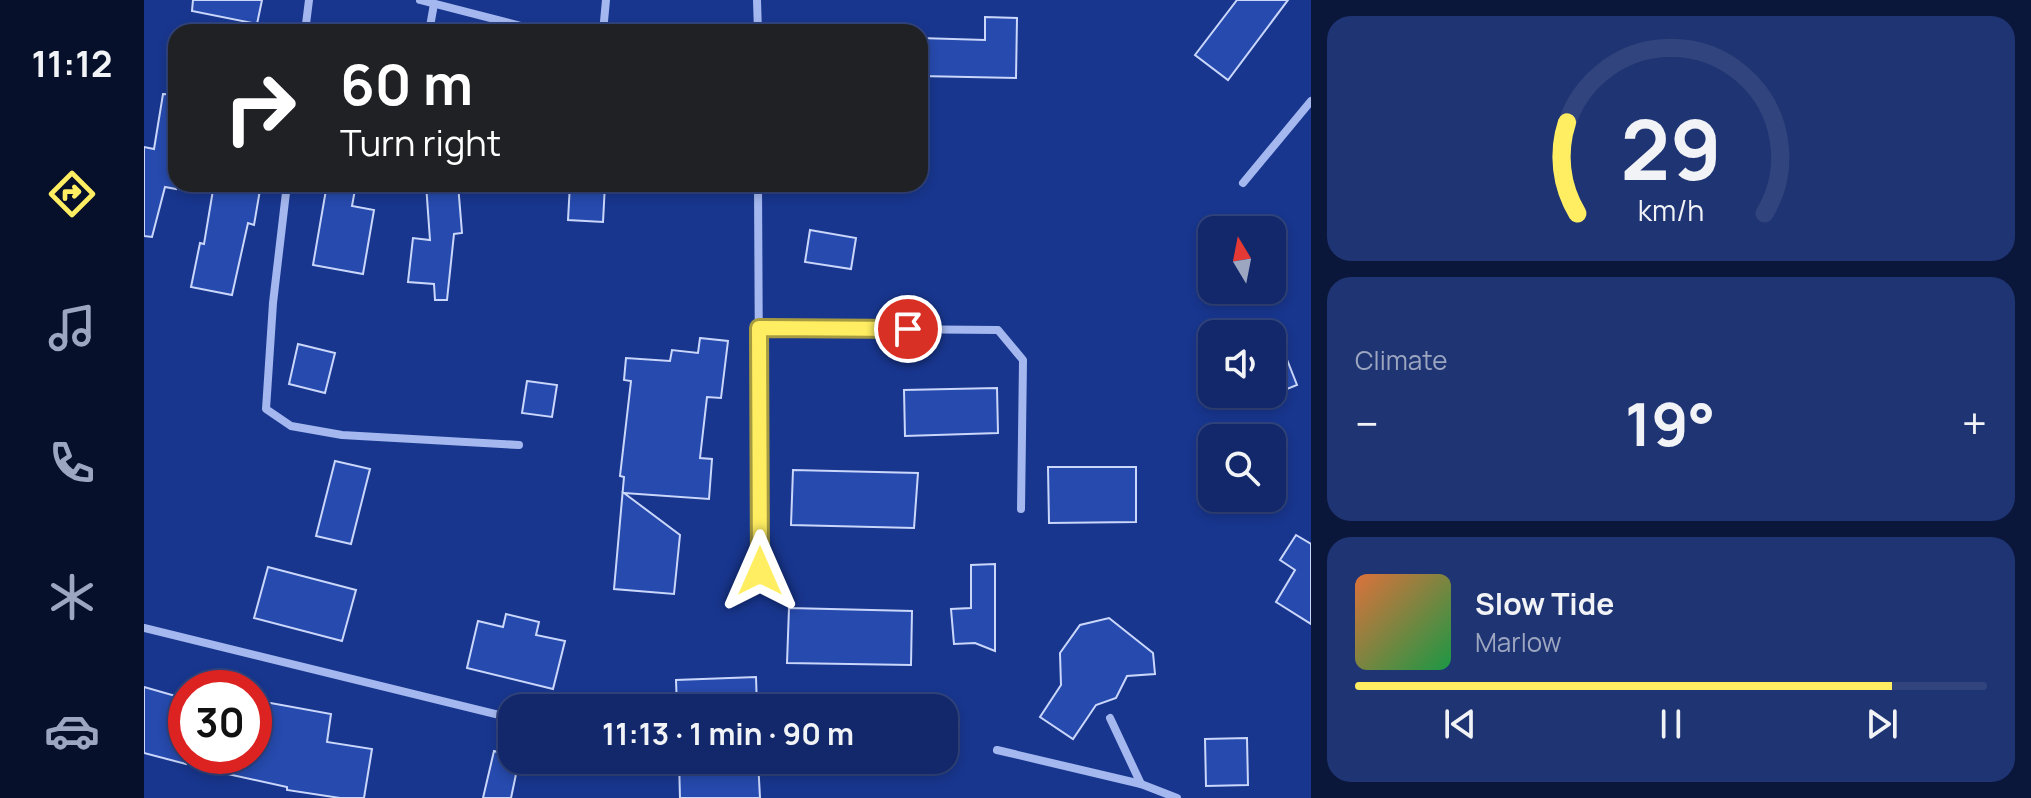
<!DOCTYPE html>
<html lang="en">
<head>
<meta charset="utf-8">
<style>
  :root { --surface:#12286a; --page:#1f3472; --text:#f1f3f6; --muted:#9ca6c1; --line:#31447e; --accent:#ffee62 }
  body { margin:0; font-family:Manrope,sans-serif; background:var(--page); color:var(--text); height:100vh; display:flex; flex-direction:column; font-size:30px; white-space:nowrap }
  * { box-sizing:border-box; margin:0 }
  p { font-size:26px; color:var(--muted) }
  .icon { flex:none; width:44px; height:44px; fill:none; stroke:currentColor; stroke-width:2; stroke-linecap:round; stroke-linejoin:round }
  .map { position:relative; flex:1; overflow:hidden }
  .panel { display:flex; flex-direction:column; gap:16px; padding:16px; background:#0a163a; width:720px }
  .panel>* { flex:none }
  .top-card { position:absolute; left:24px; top:24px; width:760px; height:168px; border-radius:24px; box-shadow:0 4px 12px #0003,0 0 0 2px var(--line); background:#202124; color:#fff; overflow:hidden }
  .needle { width:52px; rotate:350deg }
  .controls { position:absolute; left:1054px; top:216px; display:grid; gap:16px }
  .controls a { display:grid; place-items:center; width:88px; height:88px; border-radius:16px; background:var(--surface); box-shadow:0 4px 12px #0003,0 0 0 2px var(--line); font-size:40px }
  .speed { position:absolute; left:24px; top:670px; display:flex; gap:16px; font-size:40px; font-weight:700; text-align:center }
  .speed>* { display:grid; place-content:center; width:104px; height:104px; border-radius:50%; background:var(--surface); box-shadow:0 4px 12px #0003,0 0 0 2px var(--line); line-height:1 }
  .speed .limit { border:12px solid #d22; background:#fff; color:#111 }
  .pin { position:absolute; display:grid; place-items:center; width:68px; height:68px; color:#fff; margin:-34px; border:4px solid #fff; border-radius:50%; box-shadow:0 2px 8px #0007 }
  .me { position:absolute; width:88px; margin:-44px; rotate:0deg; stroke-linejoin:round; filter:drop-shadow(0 0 6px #0008) }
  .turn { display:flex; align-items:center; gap:28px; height:168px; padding:0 40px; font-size:36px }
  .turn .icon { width:104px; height:104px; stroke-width:2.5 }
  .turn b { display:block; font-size:56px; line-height:68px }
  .big { font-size:60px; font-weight:700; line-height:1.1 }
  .panel .tile { flex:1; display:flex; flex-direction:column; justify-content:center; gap:12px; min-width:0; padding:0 28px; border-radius:24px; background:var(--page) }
  .panel .dial { align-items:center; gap:0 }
  .dial svg { height:208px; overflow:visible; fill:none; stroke:var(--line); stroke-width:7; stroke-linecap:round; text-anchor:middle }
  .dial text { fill:var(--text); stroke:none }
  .song { display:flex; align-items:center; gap:24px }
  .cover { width:96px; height:96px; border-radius:12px; background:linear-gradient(135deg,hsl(20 70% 55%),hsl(140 70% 35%)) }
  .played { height:8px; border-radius:4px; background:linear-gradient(90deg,var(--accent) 85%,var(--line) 85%) }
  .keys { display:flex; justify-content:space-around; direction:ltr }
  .heat { display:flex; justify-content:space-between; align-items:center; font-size:44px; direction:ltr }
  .trip { position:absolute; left:354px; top:694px; width:460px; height:80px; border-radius:24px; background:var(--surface); box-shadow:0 4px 12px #0003,0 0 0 2px var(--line); font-weight:700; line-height:80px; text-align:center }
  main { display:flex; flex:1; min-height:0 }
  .tabs { display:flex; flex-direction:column; width:144px; justify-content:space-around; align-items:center; background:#07102a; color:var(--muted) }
  .tabs .icon { width:56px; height:56px }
  .tabs .current { color:var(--accent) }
  .tabs b { font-size:36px; color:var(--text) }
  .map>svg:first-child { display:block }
  .building { fill:#264aad; stroke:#cad7fb; stroke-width:2 }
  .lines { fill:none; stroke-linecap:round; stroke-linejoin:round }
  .street { stroke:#a4b8ef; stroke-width:8 }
  .route-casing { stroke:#a69b40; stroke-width:20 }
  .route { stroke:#ffee62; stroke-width:14 }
</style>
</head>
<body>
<main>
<nav class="tabs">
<b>11:12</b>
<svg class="icon current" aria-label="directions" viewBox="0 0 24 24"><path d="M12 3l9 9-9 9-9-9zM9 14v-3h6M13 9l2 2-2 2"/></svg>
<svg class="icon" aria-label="music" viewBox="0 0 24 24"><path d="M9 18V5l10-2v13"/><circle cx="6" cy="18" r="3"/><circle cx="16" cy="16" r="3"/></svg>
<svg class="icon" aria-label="phone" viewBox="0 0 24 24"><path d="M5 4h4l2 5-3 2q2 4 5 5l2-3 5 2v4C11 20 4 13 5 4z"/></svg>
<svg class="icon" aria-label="climate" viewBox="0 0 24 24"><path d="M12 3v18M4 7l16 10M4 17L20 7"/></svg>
<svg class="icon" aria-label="car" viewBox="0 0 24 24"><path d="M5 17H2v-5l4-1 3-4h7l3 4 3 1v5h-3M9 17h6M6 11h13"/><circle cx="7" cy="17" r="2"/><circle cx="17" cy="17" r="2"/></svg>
</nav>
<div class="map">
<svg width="1167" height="798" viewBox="0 0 1167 798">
  <rect width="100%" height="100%" fill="#18368e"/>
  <g class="building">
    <polygon points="49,0 118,0 113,24 48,11"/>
    <polygon points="1093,0 1144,0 1084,80 1051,55"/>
    <polygon points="841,17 873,18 872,78 776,76 776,38 841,40"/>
    <polygon points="19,94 32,95 32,189 21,187 8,237 0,236 0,147 10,149"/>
    <polygon points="70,184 117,184 110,225 104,223 88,295 47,287 56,243 60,244"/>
    <polygon points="183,184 212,184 208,206 230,210 219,274 169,265"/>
    <polygon points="282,184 314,184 318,233 310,234 303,300 291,300 290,284 264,282 269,238 286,240"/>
    <polygon points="426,184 461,184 459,222 424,220"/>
    <polygon points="666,230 712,238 707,269 661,262"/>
    <polygon points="1129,324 1153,385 1128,395 1128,325"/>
    <polygon points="556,338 584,341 577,398 563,397 556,458 568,459 565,499 480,493 536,535 530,594 470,589 480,477 476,476 487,381 480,380 482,358 526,361 528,350 554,353"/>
    <polygon points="154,344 191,353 181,393 145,384"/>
    <polygon points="383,381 413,385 408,417 378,413"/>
    <polygon points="853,388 854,433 761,436 760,390"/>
    <polygon points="191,461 226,469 207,544 172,536"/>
    <polygon points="904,467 992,467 992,522 905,523"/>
    <polygon points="649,470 774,473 770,528 647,525"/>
    <polygon points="1152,535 1167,544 1167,624 1132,602 1151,570 1136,560"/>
    <polygon points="851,564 851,651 831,643 810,644 807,609 827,608 827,565"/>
    <polygon points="124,567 212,590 198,641 110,618"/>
    <polygon points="645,608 768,611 767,665 643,663"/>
    <polygon points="362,614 395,622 392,635 421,641 409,689 323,668 334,621 359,627"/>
    <polygon points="965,618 1009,653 1011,674 983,676 972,698 952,705 929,739 896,717 917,685 916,653 936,625"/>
    <polygon points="612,677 613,708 533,708 532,680"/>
    <polygon points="0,687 42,699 42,764 0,753"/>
    <polygon points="110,700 187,714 183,742 228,749 220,798 196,798 143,790 143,787 47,766 48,756 110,756"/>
    <polygon points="1103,738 1104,785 1062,786 1061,739"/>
    <polygon points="350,751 368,756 368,760 375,760 367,798 339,798"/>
    <polygon points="535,760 614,760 616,798 536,798"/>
  </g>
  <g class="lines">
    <g class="street">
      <polyline points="276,0 400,32"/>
      <polyline points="613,0 614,32"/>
      <polyline points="161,32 165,0"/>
      <polyline points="285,32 290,4"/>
      <polyline points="459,32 462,0"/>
      <polyline points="1099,183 1167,101"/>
      <polyline points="143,184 129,303 122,409 147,426 198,435 375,445"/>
      <polyline points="614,184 616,571"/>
      <polyline points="615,328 854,330 879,360 877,509"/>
      <polyline points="0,628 368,718"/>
      <polyline points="966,718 997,784"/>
      <polyline points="853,750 997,784 1033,798"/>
    </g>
  </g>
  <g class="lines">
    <defs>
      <polyline id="route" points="616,571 615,328 764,329"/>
    </defs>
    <use href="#route" class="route-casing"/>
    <use href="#route" class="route"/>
  </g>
</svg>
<div class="controls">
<a><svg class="needle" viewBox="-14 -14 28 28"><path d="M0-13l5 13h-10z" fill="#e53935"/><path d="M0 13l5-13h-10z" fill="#9ca6c1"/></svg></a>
<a><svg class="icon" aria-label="sound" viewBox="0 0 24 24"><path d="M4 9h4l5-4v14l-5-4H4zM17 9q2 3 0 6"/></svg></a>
<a><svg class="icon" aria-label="search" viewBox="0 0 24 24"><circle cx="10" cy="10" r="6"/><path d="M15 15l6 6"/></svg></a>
</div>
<div class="speed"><div class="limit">30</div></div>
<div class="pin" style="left:764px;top:329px;background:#d93025"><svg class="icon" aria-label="arrive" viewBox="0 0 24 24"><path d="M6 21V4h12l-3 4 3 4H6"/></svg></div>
<svg class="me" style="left:616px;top:571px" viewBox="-20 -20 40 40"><path d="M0-17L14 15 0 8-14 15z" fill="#ffee62" stroke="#fff" stroke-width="4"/></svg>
<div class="trip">11:13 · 1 min · 90 m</div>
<div class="top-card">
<div class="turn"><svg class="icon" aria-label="right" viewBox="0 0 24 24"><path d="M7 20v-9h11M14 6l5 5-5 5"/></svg><div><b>60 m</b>Turn right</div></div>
</div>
</div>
<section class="panel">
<div class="tile dial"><svg viewBox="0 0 100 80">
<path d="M14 69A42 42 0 1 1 86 69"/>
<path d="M14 69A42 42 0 0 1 10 34" stroke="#ffee62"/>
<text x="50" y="56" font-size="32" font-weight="700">29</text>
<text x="50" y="72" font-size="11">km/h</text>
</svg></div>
<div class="tile"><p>Climate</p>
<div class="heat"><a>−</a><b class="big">19°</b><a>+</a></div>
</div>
<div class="tile">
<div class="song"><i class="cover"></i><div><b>Slow Tide</b><p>Marlow</p></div></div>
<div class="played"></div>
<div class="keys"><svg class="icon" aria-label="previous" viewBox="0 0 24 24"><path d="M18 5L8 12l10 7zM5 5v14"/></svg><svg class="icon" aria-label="pause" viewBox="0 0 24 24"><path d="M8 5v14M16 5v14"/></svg><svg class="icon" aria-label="next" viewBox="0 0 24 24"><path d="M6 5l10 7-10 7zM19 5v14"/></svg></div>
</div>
</section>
</main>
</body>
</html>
